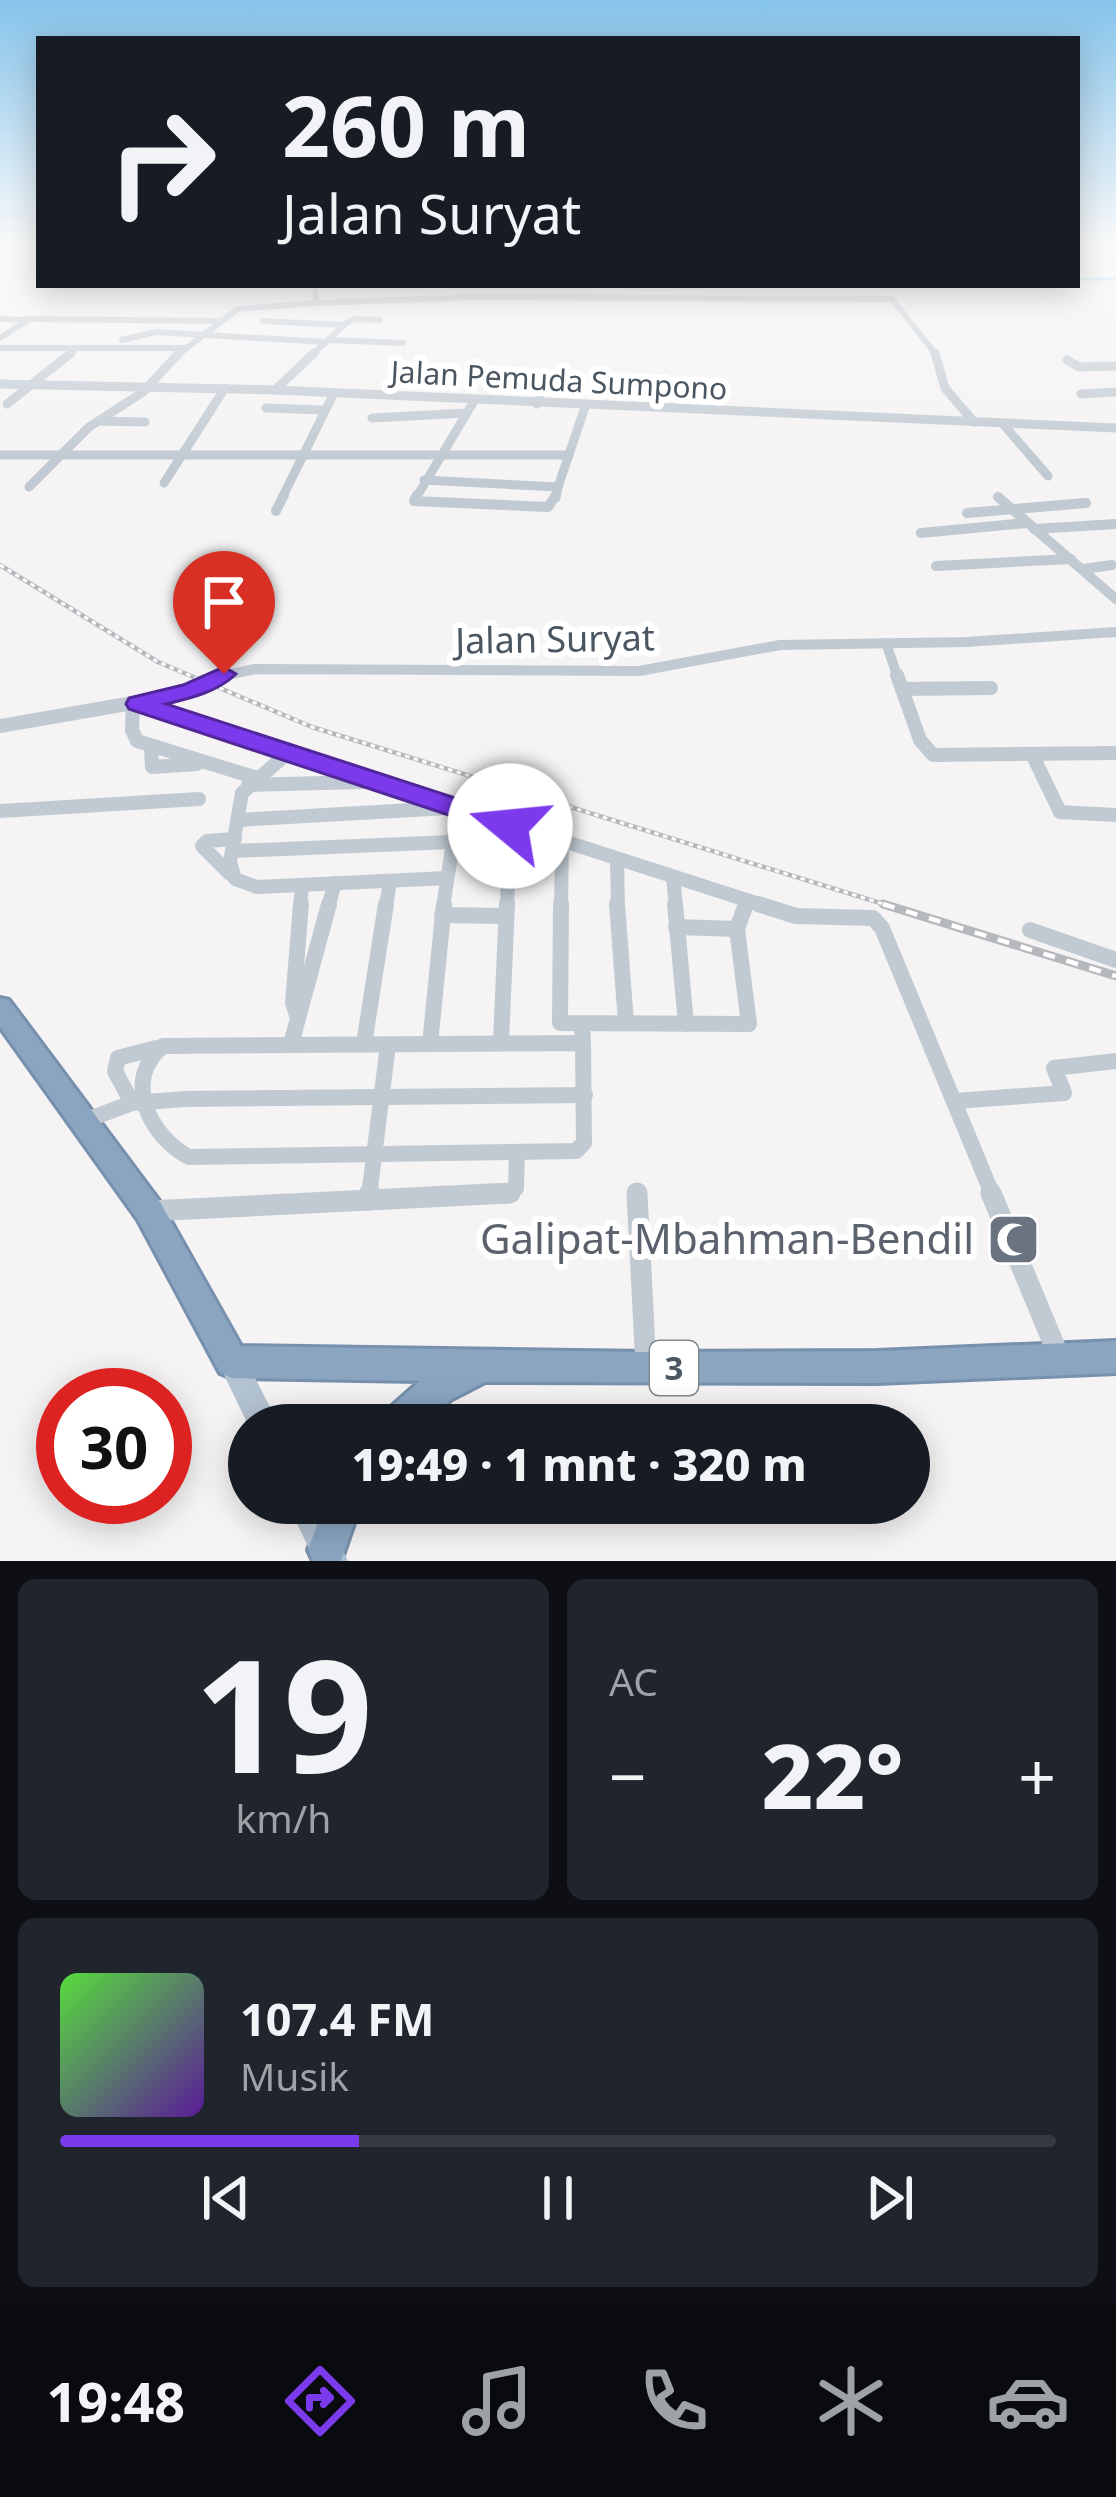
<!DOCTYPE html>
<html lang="id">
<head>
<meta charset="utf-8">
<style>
  :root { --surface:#171b24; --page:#20242c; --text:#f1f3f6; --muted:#9ea1a6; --line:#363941; --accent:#7c3aed }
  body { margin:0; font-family:"Noto Sans",sans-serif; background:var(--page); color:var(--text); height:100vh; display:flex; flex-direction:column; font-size:45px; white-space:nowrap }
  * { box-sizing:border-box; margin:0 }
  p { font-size:39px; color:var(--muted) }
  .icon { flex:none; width:66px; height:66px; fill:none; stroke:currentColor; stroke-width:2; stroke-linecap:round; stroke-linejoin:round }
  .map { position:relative; height:1561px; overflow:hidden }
  .side { display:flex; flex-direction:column; gap:18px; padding:18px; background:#0d0f14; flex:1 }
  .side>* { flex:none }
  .banner { position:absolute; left:36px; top:36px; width:1044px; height:252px; border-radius:0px; box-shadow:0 6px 30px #0003; background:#171b24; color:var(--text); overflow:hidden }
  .speed { position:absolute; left:36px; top:1368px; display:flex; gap:24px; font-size:60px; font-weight:700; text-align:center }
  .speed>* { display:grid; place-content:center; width:156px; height:156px; border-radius:50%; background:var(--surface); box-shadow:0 6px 30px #0003; line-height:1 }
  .speed .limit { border:18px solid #d22; background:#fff; color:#111 }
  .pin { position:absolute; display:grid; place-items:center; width:102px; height:102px; color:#fff; margin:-123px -51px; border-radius:50% 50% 50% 0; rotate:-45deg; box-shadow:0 0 12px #0007 }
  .pin .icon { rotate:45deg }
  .me { position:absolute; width:132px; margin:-66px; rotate:287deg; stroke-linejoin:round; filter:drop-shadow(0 0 9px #0008) }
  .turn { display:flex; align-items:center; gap:42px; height:252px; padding:0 48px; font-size:54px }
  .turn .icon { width:156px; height:156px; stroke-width:2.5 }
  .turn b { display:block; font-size:84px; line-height:102px }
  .big { font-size:90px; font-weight:800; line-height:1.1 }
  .side .widget { flex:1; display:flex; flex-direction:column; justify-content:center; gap:18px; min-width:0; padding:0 42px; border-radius:18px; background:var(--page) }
  .side .dial { align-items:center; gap:0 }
  .dial b { font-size:156px; line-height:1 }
  .song { display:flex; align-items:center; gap:36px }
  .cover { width:144px; height:144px; border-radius:18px; background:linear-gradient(135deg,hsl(110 70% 55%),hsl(270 70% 35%)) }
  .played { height:12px; border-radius:6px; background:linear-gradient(90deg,var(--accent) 30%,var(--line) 30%) }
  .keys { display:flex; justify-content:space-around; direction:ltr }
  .heat { display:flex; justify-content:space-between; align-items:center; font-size:66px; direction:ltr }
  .side .tiles { flex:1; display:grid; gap:18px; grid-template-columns:1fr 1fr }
  .widget:last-child { grid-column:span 2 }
  .trip { position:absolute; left:228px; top:1404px; width:702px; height:120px; border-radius:60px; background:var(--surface); box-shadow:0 6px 30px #0003; font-weight:800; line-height:120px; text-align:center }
  .dock { display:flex; height:192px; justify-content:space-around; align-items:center; background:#090b0e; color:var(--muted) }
  .dock .icon { width:84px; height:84px }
  .dock .selected { color:var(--accent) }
  .dock b { font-size:54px; color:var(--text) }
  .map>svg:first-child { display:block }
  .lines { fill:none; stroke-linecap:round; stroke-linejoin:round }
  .stream { stroke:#90daee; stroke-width:3 }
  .highway-casing { stroke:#7690ad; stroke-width:6 }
  .minor-far5 { stroke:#c1cad2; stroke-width:6 }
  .minor-far4 { stroke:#c1cad2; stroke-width:9 }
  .minor-far3 { stroke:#c1cad2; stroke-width:10 }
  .minor-far2 { stroke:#c1cad2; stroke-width:14 }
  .minor-far1 { stroke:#c1cad2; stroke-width:16 }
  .minor { stroke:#c1cad2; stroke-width:21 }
  .major { fill:#b3c2d1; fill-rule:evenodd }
  .highway { fill:#8ba5c1; fill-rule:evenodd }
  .rail-far1-casing { stroke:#b5b8bd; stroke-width:4.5 }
  .rail-casing { stroke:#b5b8bd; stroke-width:9 }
  .rail-far1 { stroke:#fff; stroke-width:3; stroke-dasharray:4.5; stroke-linecap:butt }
  .rail { stroke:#fff; stroke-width:4.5; stroke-dasharray:12; stroke-linecap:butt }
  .route { fill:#7c3aed; stroke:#51269a; stroke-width:3 }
  .labels { text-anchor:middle; stroke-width:12; stroke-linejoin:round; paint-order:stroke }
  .far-street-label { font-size:30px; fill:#4a5661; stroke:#fff }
  .shield { fill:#fff; stroke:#808990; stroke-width:3 }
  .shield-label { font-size:33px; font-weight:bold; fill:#4a5661 }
  .street-label { font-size:36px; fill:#4a5661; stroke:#fff }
  .near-worship-label { font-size:42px; fill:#5b616d; stroke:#fff; text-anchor:end }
</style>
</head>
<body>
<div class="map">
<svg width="1116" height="1561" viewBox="0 0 1116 1561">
  <rect width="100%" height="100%" fill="#f5f3f3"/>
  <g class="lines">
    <polyline class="stream" points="1077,279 1116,279"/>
    <defs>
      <g id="highway">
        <polygon points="0,998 9,1000 160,1202 241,1346 646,1352 877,1351 1116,1341 1116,1373 877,1383 485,1382 452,1399 420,1425 378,1425 384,1413 420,1381 232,1378 220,1373 138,1220 0,1027"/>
        <polygon points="325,1503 361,1503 341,1561 313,1561 308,1550"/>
      </g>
    </defs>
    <use href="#highway" class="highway-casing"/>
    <g class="minor-far5">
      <polyline points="315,285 316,303 476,297 892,299 937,356"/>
      <polyline points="0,319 28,320 0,338"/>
      <polyline points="28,319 221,321"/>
      <polyline points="263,321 344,325 311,356"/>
      <polyline points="344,324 354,319 379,320"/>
      <polyline points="122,340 156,332 326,342"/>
      <polyline points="329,340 403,343"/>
      <polyline points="0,348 183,348"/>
      <polyline points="67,356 77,348"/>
      <polyline points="176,356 238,309 316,303"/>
    </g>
    <g class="minor-far4">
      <polyline points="935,353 945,388 974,422"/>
      <polyline points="1067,360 1079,367 1116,366"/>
      <polyline points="0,384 275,390 1116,428"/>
      <polyline points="275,390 314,353"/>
      <polyline points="1081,394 1116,392"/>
      <polyline points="7,404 71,353"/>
      <polyline points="537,404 548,375"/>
      <polyline points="266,408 324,410"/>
      <polyline points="372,418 467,413"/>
      <polyline points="99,421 145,422"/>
      <polyline points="1003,424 1048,476"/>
      <polyline points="0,455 569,455"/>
      <polyline points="424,480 558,487 585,407"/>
      <polyline points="164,483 225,388"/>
      <polyline points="29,487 89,427 143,392 179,353"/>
      <polyline points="282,498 334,393"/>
      <polyline points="416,498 474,401"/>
      <polyline points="556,498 558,487"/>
    </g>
    <g class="minor-far3">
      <polyline points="417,495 414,501 548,507 556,495"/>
      <polyline points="998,497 1116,599"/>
      <polyline points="276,511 284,495"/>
      <polyline points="967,513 1086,503"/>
      <polyline points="1034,529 1116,524"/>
      <polyline points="921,533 1027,523"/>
      <polyline points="936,566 1071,559"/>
      <polyline points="1083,569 1112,565"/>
      <polyline points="886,643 898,678"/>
      <polyline points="214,678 255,669 639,671 780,645 967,642 1116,632"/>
    </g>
    <g class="minor-far2">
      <polyline points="897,675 920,740 933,755 1116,753"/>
      <polyline points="902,689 991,688"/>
      <polyline points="133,704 132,730 137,741 257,778"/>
      <polyline points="138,704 768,907"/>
      <polyline points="0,726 173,696 221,675"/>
      <polyline points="151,747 152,767 197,764"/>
      <polyline points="290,751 242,793 230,862 235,879 257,887 447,878"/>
      <polyline points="1033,756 1060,812 1116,815"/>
      <polyline points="248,785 363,782"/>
      <polyline points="0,811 199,799"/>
      <polyline points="238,820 448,808"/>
      <polyline points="233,851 451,842"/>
      <polyline points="617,860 618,907"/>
      <polyline points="230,874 202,846 207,841 235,839"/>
      <polyline points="673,877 676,907"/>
      <polyline points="300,907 302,885"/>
      <polyline points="328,907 335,883"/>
      <polyline points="386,907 390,881"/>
      <polyline points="443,907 458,810"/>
      <polyline points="507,907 510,825"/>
      <polyline points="561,907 562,842"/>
      <polyline points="745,907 747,901"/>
    </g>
    <g class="minor-far1">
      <polyline points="561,904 560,1023 749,1024 737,929 746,904"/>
      <polyline points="617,904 626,1023"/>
      <polyline points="675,904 686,1024"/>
      <polyline points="758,904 796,916 873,918 882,928 993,1196"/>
      <polyline points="442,915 503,916"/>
      <polyline points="676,927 737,929"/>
      <polyline points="1030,930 1116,960"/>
      <polyline points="297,1015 293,1003 301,904"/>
      <polyline points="582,1024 583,1043"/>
      <polyline points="501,1042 507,904"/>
      <path d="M583,1043l1,100 -8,8 -387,6c-40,-21 -67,-78 -26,-111z"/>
      <polyline points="291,1044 329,904"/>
      <polyline points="364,1044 386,904"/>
      <polyline points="430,1044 444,904"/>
      <polyline points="955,1101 1064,1093 1054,1068 1116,1061"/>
      <polyline points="132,1103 115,1071 118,1058 156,1048"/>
      <polyline points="84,1121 132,1103 185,1099 585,1095"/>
      <polyline points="637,1191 637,1196"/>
      <polyline points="369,1196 388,1045"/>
      <polyline points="504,1196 516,1188 517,1152"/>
    </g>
    <g class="minor">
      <polyline points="637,1193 646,1368"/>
      <polyline points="991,1193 1060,1359"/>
      <polyline points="369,1200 370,1193"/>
      <polyline points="149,1211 510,1193"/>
    </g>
    <g class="major">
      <polygon points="232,1348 242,1352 279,1425 249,1427 218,1362 222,1352"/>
      <polygon points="287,1503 320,1503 348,1561 315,1561"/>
    </g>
    <use href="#highway" class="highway"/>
    <defs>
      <polyline id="rail-far1" points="0,565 158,662 312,727 893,907"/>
      <polyline id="rail" points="883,904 1116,976"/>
    </defs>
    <use href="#rail-far1" class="rail-far1-casing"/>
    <use href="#rail" class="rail-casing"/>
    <use href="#rail-far1" class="rail-far1"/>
    <use href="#rail" class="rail"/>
  </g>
  <linearGradient id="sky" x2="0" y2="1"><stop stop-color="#85c3ea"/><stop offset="0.53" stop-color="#fafafa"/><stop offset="1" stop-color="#fafafa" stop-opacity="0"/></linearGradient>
  <rect width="1116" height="460" fill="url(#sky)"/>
  <path class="route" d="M224,667l12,7c-19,18 -45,24 -70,30l354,115 4,7 -14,8 -10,-2 -371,-123 -3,-5 3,-6 54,-13z"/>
  <defs>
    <symbol id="mosque-square" viewBox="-11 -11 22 22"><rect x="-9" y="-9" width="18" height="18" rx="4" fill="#6b7280" stroke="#fff"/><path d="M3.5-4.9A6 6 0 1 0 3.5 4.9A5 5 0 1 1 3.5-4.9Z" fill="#fff"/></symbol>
  </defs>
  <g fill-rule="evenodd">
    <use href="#mosque-square" x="984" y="1210" width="59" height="59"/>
  </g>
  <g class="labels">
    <g class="far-street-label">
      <text transform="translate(559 381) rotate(3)" y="10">Jalan Pemuda Sumpono</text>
    </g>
    <rect class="shield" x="650" y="1341" width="48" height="54" rx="9"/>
    <g class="shield-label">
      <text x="674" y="1380">3</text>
    </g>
    <g class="street-label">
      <text transform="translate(555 639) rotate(-1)" y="13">Jalan Suryat</text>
    </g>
    <g class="near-worship-label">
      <text x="974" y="1254">Galipat-Mbahman-Bendil</text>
    </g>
  </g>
</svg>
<div class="speed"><div class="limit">30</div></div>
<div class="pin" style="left:224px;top:674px;background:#d93025"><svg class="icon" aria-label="arrive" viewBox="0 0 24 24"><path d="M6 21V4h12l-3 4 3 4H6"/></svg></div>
<svg class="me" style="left:510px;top:826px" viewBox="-20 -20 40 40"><circle r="19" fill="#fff"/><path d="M0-13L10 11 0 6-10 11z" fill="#7c3aed"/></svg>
<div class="trip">19:49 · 1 mnt · 320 m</div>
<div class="banner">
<div class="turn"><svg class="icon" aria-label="right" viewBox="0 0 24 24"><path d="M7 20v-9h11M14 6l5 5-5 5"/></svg><div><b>260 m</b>Jalan Suryat</div></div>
</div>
</div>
<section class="side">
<div class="tiles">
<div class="widget dial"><b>19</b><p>km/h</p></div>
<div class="widget"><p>AC</p>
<div class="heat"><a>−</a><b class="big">22°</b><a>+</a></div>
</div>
<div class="widget">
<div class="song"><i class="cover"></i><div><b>107.4 FM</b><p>Musik</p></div></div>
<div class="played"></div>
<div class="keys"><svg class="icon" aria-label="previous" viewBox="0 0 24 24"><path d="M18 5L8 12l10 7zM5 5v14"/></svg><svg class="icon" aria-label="pause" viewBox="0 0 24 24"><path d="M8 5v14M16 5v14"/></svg><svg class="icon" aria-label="next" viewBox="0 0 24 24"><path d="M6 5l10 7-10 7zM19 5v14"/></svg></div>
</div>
</div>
</section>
<nav class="dock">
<b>19:48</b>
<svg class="icon selected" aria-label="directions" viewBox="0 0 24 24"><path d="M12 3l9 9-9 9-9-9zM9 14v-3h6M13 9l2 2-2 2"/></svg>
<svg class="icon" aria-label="music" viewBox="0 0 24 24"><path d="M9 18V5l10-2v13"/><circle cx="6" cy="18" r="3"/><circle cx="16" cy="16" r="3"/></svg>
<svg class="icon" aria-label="phone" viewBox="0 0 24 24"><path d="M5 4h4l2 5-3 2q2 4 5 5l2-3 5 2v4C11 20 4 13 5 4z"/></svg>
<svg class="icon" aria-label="climate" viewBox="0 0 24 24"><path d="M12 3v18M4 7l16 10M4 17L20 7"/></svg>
<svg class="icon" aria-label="car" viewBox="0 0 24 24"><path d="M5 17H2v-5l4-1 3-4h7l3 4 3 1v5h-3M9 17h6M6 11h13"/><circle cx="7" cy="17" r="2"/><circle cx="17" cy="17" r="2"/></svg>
</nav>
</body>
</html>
